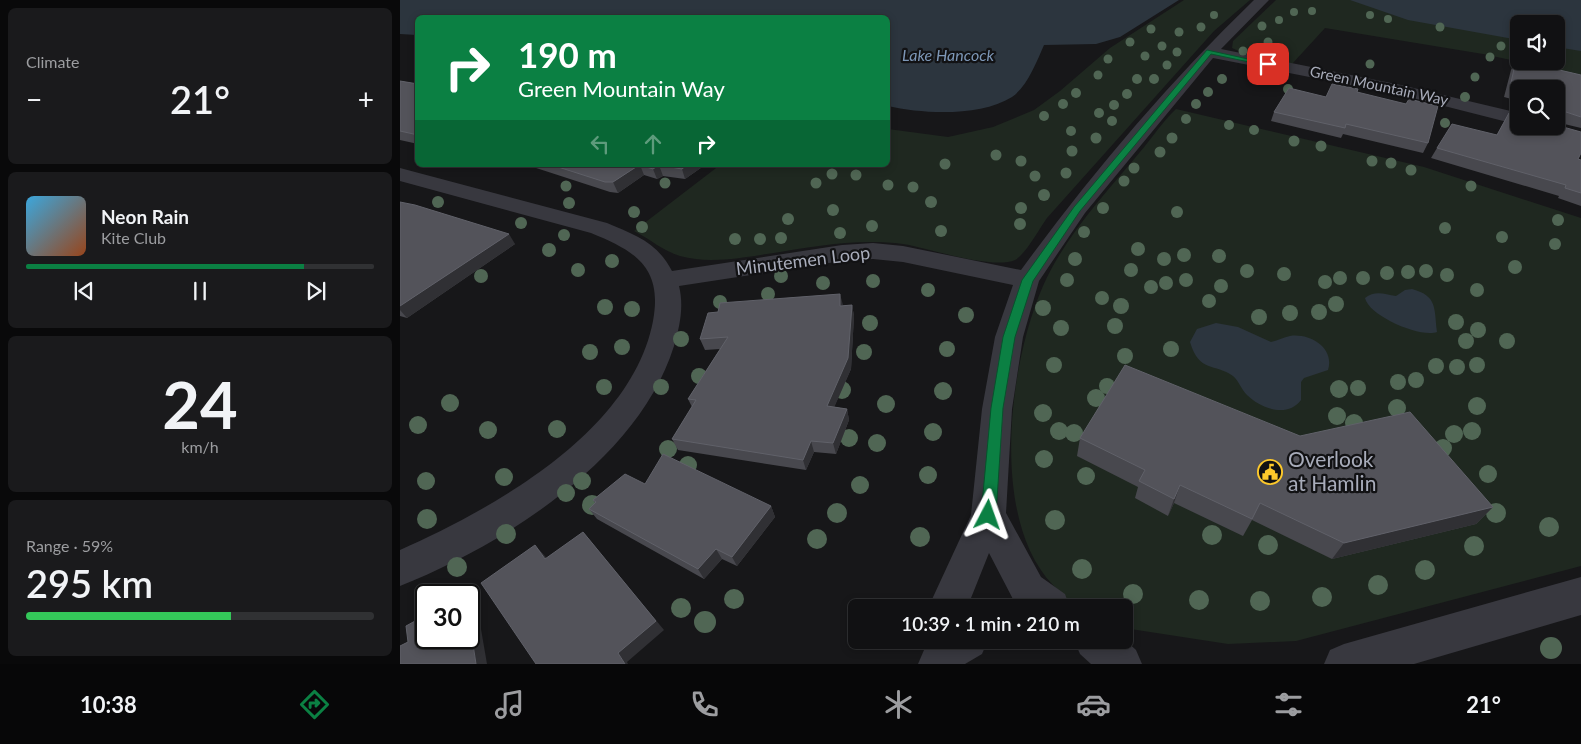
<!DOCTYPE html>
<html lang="en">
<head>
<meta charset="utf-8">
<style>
  :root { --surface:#111113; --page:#1a1a1c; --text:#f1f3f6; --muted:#9c9da0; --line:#303133; --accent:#0b8043 }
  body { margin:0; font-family:Lato,sans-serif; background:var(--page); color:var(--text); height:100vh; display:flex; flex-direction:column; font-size:19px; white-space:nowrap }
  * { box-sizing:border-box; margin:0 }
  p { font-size:16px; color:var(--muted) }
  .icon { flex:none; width:28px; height:28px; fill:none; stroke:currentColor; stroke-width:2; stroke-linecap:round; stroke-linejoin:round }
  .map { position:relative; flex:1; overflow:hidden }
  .side { display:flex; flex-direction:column; gap:8px; padding:8px; background:#09090a; width:400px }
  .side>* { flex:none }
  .banner { position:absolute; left:15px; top:15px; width:475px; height:152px; border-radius:8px; box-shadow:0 2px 8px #0003,0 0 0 1px var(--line); background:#0b8043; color:#fff; overflow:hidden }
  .controls { position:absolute; left:1110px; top:15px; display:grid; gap:10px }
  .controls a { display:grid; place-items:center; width:55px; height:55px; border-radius:8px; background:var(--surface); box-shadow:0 2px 8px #0003,0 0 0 1px var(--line); font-size:25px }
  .speed { position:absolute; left:15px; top:584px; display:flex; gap:10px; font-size:25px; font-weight:700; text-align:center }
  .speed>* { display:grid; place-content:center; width:65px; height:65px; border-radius:50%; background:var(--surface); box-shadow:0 2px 8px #0003,0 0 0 1px var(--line); line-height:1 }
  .speed .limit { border:2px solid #111; border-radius:8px; background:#fff; color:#111 }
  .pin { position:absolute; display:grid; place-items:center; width:42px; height:42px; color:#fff; margin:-21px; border-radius:10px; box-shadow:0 2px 8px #0006 }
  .me { position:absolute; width:55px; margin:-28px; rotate:4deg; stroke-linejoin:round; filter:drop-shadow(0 0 4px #0008) }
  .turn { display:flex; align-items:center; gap:18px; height:105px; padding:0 20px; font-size:22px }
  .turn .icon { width:65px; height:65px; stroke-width:2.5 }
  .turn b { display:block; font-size:35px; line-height:42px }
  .lanes { display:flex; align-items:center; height:48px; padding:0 20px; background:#0003; justify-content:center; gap:25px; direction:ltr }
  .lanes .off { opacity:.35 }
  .big { font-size:38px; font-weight:600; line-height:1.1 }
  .side .widget { flex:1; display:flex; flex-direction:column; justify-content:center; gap:8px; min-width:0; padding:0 18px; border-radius:8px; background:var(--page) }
  .side .dial { align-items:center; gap:0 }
  .dial b { font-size:65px; line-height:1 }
  .song { display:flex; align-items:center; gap:15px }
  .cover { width:60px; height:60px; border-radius:8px; background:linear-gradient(135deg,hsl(200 70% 55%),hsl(20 70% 35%)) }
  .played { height:5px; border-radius:2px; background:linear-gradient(90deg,var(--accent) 80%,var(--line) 80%) }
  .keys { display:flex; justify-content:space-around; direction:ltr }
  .heat { display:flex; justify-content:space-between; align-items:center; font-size:28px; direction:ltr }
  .charge { height:8px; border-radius:4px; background:linear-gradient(90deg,#34c759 59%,var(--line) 0) }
  .trip { position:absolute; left:448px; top:599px; width:285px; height:50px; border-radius:8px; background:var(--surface); box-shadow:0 2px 8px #0003,0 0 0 1px var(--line); font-weight:600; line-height:50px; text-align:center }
  .tabs { display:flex; height:80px; justify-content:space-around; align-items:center; background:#070708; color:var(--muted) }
  .tabs .icon { width:35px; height:35px }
  .tabs .active { color:var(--accent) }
  .tabs b { font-size:22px; color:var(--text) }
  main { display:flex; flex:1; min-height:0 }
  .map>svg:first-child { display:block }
  .green { fill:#1f2820; fill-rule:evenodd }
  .water { fill:#2c353e }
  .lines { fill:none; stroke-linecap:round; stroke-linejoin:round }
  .minor { fill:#38383f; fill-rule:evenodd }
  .tree { fill:#506654 }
  .wall { fill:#48484e }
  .shaded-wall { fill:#303034 }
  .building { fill:#53535a; stroke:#606169 }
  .route { fill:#0b8043; stroke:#07532c }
  .labels { text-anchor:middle; stroke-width:4.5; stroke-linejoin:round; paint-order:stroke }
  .far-street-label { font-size:15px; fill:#a8acba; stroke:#121214 }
  .far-water-label { font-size:16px; font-style:italic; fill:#7d97b7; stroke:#121214 }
  .street-label { font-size:18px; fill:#a8acba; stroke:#121214 }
  .near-poi-label { font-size:21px; fill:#a8acba; stroke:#121214; text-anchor:start }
</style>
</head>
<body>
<main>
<section class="side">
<div class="widget"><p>Climate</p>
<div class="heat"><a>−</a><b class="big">21°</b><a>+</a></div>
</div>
<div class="widget">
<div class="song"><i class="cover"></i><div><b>Neon Rain</b><p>Kite Club</p></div></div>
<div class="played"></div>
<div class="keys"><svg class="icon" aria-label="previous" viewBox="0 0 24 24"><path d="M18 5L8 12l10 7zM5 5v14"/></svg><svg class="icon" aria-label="pause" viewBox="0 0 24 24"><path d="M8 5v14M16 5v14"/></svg><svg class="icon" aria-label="next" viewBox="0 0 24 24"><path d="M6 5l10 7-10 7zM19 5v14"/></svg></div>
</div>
<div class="widget dial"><b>24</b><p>km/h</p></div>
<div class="widget"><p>Range · 59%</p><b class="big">295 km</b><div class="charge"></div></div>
</section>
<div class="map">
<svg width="1181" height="664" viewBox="0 0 1181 664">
  <rect width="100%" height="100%" fill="#171719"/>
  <g class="green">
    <path d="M784,0h66l-36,31 -167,187c-8,11 -21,36 -32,42 -23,10 -86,-12 -112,-16 -46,-6 -91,3 -136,10 -28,4 -58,10 -87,2 -17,-5 -30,-17 -46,-25l86,-66h168v-36l60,8 45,-10 41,-17 26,-19 50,-43z"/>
    <path d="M876,0h305v75l-98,-21 -158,-26 -33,36 -49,-11 -11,-5 1,-7zM1119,24h37v37h-37z"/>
    <path d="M776,109l248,58 157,51v348l-285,75 -68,3 -104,-16v-20c-12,0 -36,3 -45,-1 -11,-4 -19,-15 -26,-22 -64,-66 -44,-222 -10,-299 22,-50 62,-92 97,-134 12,-14 23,-31 36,-43z"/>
  </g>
  <g class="water">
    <path d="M0,0h779l-59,37 -24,7 -52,1c-7,16 -17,42 -32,52 -32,20 -89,17 -124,9v-88h-470l-1,17 -17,-1z"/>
    <polygon points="950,0 1181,0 1181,51 1156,47 1156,24 1119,24 1119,40 1008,20"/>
    <path d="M1012,289c26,7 22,20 25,43 -17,6 -68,-16 -72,-34 10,-8 19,-4 31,-2l9,-6z"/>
    <path d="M816,323l22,4 33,15c6,-1 13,-5 19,-6 20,-3 45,12 38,34l-24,8 -3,4v18c-13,18 -40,9 -54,-5 -6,-6 -8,-14 -14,-19 -18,-13 -34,-3 -43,-34l7,-13z"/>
  </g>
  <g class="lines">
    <g class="minor">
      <path d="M854,0h15l-48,49 180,36 118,28v12l-118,-30 -188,-37 -128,155 -46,68 -16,56 -11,72 -6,104 35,64 24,17 5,14h-50l-5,-5 -26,-50 -22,55h-39l43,-93 11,-106 13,-72 18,-52 -110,-23 -30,-3 -31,2 -163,25c5,20 1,40 -5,60 -35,113 -169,198 -274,240v-36c94,-42 232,-118 253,-229 10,-54 -18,-70 -62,-88l-191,-52v-13l207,55c28,12 50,19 65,48l170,-26 31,-2 30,3 118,24c70,-96 147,-187 233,-270z"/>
      <polygon points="1181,577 1181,615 1014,664 924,664 930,650 944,644"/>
      <polygon points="724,639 736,650 742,664 691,664 680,654 674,640"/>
      <polygon points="532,640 588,640 582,654 565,664 518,664 524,650"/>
    </g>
  </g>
  <g class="tree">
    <circle cx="912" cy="11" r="4"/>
    <circle cx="894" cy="12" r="4"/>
    <circle cx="814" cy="15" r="4"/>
    <circle cx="970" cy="15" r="4"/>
    <circle cx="988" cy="19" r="4"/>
    <circle cx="879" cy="20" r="4"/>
    <circle cx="862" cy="26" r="4.5"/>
    <circle cx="801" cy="27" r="4.5"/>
    <circle cx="1040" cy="27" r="4.5"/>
    <circle cx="751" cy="29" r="4.5"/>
    <circle cx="779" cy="32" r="4.5"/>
    <circle cx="730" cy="42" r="4.5"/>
    <circle cx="868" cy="42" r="4.5"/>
    <circle cx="762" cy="46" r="4.5"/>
    <circle cx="1101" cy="46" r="4.5"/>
    <circle cx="843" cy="51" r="4.5"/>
    <circle cx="777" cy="52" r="4.5"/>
    <circle cx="745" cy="56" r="4.5"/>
    <circle cx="1090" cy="57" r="4.5"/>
    <circle cx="708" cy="59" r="4.5"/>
    <circle cx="970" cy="64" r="4.5"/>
    <circle cx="767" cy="65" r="4.5"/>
    <circle cx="698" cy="75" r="4.5"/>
    <circle cx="1075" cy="77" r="4.5"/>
    <circle cx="737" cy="79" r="5"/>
    <circle cx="754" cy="79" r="5"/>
    <circle cx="822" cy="79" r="5"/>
    <circle cx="888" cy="89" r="5"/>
    <circle cx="808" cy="92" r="5"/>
    <circle cx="676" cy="93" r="5"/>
    <circle cx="727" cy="94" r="5"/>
    <circle cx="1065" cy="97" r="5"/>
    <circle cx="663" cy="104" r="5"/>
    <circle cx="796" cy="104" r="5"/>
    <circle cx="714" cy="105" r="5"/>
    <circle cx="699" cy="113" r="5"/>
    <circle cx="644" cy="116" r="5"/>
    <circle cx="786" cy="119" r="5"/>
    <circle cx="712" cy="121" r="5"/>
    <circle cx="1045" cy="123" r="5"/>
    <circle cx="829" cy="125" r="5"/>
    <circle cx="854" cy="130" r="5"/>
    <circle cx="671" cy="131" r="5"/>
    <circle cx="696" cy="138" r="5.5"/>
    <circle cx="772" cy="138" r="5.5"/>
    <circle cx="894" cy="141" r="5.5"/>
    <circle cx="921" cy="146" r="5.5"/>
    <circle cx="672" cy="151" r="5.5"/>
    <circle cx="760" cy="152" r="5.5"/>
    <circle cx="596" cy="155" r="5.5"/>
    <circle cx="621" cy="161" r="5.5"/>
    <circle cx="972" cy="161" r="5.5"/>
    <circle cx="991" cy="163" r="5.5"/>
    <circle cx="545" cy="164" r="5.5"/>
    <circle cx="734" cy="168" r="5.5"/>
    <circle cx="1011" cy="170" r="5.5"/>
    <circle cx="666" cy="173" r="5.5"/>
    <circle cx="432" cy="174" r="5.5"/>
    <circle cx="456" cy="175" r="5.5"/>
    <circle cx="635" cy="176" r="5.5"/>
    <circle cx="724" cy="181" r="5.5"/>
    <circle cx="265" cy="183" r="5.5"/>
    <circle cx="416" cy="183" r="5.5"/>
    <circle cx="488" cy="185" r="5.5"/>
    <circle cx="166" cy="186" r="5.5"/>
    <circle cx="1071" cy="186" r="5.5"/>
    <circle cx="513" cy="187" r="5.5"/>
    <circle cx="644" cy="195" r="6"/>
    <circle cx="38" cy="202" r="6"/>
    <circle cx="531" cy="202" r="6"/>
    <circle cx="169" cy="203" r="6"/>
    <circle cx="621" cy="208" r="6"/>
    <circle cx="703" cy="208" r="6"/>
    <circle cx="433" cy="210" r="6"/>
    <circle cx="234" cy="212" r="6"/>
    <circle cx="777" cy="212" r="6"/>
    <circle cx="388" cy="219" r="6"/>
    <circle cx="1158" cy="220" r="6"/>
    <circle cx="121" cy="223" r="6"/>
    <circle cx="620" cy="224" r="6"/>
    <circle cx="472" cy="226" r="6"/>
    <circle cx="242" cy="227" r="6"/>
    <circle cx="1045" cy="228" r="6"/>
    <circle cx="541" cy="231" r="6"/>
    <circle cx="684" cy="232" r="6"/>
    <circle cx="440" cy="233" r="6"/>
    <circle cx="164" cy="235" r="6"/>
    <circle cx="1102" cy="237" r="6"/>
    <circle cx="381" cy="238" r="6"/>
    <circle cx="335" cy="239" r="6"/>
    <circle cx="360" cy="239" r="6"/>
    <circle cx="1155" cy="244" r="6"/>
    <circle cx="738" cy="249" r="7"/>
    <circle cx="149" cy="250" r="7"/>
    <circle cx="784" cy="255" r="7"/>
    <circle cx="819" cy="256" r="7"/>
    <circle cx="675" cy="259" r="7"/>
    <circle cx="764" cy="259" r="7"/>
    <circle cx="212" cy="261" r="7"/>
    <circle cx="1115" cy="267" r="7"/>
    <circle cx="178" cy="270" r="7"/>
    <circle cx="731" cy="270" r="7"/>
    <circle cx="847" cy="271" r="7"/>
    <circle cx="1026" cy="271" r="7"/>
    <circle cx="1008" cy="272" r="7"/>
    <circle cx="987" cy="273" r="7"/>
    <circle cx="884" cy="274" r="7"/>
    <circle cx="1047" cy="275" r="7"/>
    <circle cx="81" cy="276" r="7"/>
    <circle cx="381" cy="276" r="7"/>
    <circle cx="940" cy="278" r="7"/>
    <circle cx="963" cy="278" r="7"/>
    <circle cx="667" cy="280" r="7"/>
    <circle cx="786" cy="280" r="7"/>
    <circle cx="473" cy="281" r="7"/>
    <circle cx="925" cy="282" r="7"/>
    <circle cx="423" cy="283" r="7"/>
    <circle cx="766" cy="283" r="7"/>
    <circle cx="821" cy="286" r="7"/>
    <circle cx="751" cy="287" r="7"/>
    <circle cx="528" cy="290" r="7"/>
    <circle cx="1077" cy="290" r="7"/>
    <circle cx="368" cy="294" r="7"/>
    <circle cx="702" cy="298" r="7"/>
    <circle cx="809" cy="301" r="7"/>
    <circle cx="320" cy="302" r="7"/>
    <circle cx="936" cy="304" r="8"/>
    <circle cx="721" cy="306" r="8"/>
    <circle cx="205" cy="307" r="8"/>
    <circle cx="643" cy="308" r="8"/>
    <circle cx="232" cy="309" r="8"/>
    <circle cx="919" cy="312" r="8"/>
    <circle cx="890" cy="313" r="8"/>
    <circle cx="566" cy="315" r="8"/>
    <circle cx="859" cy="317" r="8"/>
    <circle cx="1056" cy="322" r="8"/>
    <circle cx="470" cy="323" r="8"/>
    <circle cx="715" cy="326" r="8"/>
    <circle cx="661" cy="328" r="8"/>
    <circle cx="1078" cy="330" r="8"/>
    <circle cx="281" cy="339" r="8"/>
    <circle cx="1066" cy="341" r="8"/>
    <circle cx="1107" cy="341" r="8"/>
    <circle cx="222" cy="347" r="8"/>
    <circle cx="547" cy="349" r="8"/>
    <circle cx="771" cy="349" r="8"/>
    <circle cx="190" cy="352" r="8"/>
    <circle cx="464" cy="352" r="8"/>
    <circle cx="725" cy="356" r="8"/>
    <circle cx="654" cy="365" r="8"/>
    <circle cx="1077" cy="365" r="8"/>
    <circle cx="1036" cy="366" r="8"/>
    <circle cx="1057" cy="367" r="8"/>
    <circle cx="299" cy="376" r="8"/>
    <circle cx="1016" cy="380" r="8"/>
    <circle cx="998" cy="382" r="8"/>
    <circle cx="707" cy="386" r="8"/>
    <circle cx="204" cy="387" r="8"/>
    <circle cx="261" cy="387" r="8"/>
    <circle cx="939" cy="389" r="9"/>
    <circle cx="958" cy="388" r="8"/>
    <circle cx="442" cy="390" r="9"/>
    <circle cx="543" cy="391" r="9"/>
    <circle cx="696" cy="398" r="9"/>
    <circle cx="50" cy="403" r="9"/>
    <circle cx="486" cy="404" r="9"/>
    <circle cx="1077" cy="406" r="9"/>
    <circle cx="997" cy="408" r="9"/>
    <circle cx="643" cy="413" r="9"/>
    <circle cx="937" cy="416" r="9"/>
    <circle cx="954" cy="423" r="9"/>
    <circle cx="18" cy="425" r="9"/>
    <circle cx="157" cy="429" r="9"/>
    <circle cx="88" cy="430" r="9"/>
    <circle cx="659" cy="431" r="9"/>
    <circle cx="1072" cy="431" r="9"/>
    <circle cx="533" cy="432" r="9"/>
    <circle cx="674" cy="433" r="9"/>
    <circle cx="1054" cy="434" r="9"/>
    <circle cx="449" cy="438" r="9"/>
    <circle cx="477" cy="443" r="9"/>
    <circle cx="1043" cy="448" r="9"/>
    <circle cx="268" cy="449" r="9"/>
    <circle cx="644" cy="459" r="9"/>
    <circle cx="288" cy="465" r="9"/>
    <circle cx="1088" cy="474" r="9"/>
    <circle cx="528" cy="475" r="9"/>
    <circle cx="686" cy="476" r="9"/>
    <circle cx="104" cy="477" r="9"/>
    <circle cx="26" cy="481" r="9"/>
    <circle cx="182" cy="481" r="9"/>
    <circle cx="460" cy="485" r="9"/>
    <circle cx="166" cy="493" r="9"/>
    <circle cx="192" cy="505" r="10"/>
    <circle cx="437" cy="513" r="10"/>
    <circle cx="1096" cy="513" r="10"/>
    <circle cx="27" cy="519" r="10"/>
    <circle cx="655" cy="520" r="10"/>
    <circle cx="1149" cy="527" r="10"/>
    <circle cx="106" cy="534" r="10"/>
    <circle cx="812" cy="535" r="10"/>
    <circle cx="520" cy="537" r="10"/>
    <circle cx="417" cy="539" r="10"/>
    <circle cx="868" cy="545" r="10"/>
    <circle cx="1074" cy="546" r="10"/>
    <circle cx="57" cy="567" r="10"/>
    <circle cx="682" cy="569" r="10"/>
    <circle cx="1025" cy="570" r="10"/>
    <circle cx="978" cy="585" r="10"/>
    <circle cx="733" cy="594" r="10"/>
    <circle cx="922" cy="597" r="10"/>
    <circle cx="334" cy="599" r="10"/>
    <circle cx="799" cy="600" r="10"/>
    <circle cx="860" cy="601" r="10"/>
    <circle cx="281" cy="608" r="10"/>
    <circle cx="305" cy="622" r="11"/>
    <circle cx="1151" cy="648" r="11"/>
  </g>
  <g class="wall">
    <polygon points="1116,60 1181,75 1181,128 1156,122 1156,89 1119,89 1119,111 1110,109 1115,100 1104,97 1111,70"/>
    <polygon points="0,81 18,84 18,144 0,140"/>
    <polygon points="957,92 1028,143 1023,153 943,134 941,138 871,121 874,112 926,97"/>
    <polygon points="1109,113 1178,159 1181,160 1181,206 1158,198 1159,196 1031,158 1037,148 1097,135"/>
    <polygon points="129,165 305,165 285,179 263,176 257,179 244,175 218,193 210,192 130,166"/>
    <polygon points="0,202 115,244 7,318 0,316"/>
    <polygon points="452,305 454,316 451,369 434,407 447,409 449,420 436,454 414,452 406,470 278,450 272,439 292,407 288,399 320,349 305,350 300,339 443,306"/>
    <polygon points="900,436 1093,507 1076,524 932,559 852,520 843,536 774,503 768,516 735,498 738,487 677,456 680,438"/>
    <polygon points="245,484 371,506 375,517 337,566 322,559 304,579 197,519 189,509 195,503 193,500"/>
  </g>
  <g class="shaded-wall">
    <polygon points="240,165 244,175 218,193 213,182"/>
    <polygon points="259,165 263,176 257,179 253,169"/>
    <polygon points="287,165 305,165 285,179 282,169"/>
    <polygon points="109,234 115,244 7,318 0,310 0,306"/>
    <polygon points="440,294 443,305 440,306"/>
    <polygon points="452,305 454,316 451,369 430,417 427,406"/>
    <polygon points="447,409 449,420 436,454 433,443"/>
    <polygon points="411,441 414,452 406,470 403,460"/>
    <polygon points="780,485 774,503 768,516 774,499"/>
    <polygon points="371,506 375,517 337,566 332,557"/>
    <polygon points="1093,507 1076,524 932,559 944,543"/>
    <polygon points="183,532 264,630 227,662 228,664 225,664 218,653"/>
    <polygon points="135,545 144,555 155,568 145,559"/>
    <polygon points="316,549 322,559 304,579 298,569"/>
    <polygon points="64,590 76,600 87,664 76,664 69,618 69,595 65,595"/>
  </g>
  <g class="building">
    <polygon points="1116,60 1181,75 1181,117 1163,111 1160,114 1156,114 1156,89 1119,89 1119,90 1110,87"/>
    <polygon points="0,81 18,84 18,135 0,131"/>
    <polygon points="932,84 958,89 957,92 1006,104 1009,99 1038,106 1028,143 946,124 945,128 874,112 889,88 926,97"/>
    <polygon points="1119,94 1119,100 1116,99"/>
    <polygon points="1109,113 1119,115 1119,126 1156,126 1156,125 1181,132 1181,153 1178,159 1181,160 1181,193 1165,188 1166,185 1037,148 1052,124 1097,135"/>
    <polygon points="152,165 239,165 213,182 205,182"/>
    <polygon points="240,165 287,165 282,169 259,165 253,169"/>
    <polygon points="0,202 15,205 109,234 0,306"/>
    <polygon points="440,294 440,306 452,305 448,358 427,406 447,409 433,443 411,441 403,460 272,439 296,400 288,399 328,337 300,339 308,313 318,312 320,303"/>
    <polygon points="725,365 900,436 1010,412 1093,507 944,543 860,503 852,519 780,485 774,499 739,481 745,470 680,438"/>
    <polygon points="263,454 371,506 332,557 316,549 298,569 189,509 196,502 193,500 225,474 245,484"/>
    <polygon points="183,532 256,621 218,653 225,664 136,664 81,583 135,545 145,559"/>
    <polygon points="64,590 65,595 55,595"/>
    <polygon points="26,615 26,638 69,638 69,618 76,664 0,664 0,646 8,642 6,626"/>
  </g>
  <polygon class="route" points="807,50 871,64 868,66 811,54 680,211 633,281 615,337 603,408 596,515 594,519 588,521 583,519 581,515 591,408 603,337 622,280 674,207"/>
  <defs>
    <symbol id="civic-ring" viewBox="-11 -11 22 22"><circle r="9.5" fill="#121214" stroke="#fdc92b" stroke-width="1.5"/><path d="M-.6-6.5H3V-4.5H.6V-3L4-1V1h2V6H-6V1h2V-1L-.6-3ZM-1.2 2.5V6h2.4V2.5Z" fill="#fdc92b"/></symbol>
  </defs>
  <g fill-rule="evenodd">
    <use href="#civic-ring" x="856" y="458" width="28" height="28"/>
  </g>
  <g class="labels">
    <g class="far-street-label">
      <text transform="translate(979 86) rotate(12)" y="5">Green Mountain Way</text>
    </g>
    <g class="far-water-label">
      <text x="548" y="61">Lake Hancock</text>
    </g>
    <g class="street-label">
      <text transform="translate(403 261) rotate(-7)" y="6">Minutemen Loop</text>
    </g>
    <g class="near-poi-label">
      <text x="888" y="467">Overlook<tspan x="888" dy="24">at Hamlin</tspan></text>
    </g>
  </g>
</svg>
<div class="controls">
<a><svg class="icon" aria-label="sound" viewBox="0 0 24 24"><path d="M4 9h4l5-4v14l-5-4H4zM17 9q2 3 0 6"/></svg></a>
<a><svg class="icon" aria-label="search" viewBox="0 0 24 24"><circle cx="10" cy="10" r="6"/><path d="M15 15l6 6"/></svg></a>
</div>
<div class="speed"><div class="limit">30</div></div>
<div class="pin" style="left:868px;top:64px;background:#d93025"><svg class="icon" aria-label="arrive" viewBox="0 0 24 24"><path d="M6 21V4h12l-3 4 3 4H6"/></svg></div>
<svg class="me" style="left:588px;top:515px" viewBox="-20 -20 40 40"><path d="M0-17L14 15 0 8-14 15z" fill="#0b8043" stroke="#fff" stroke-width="4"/></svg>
<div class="trip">10:39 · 1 min · 210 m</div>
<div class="banner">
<div class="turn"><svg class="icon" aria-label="right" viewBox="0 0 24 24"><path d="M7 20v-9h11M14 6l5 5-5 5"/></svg><div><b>190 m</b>Green Mountain Way</div></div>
<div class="lanes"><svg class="icon off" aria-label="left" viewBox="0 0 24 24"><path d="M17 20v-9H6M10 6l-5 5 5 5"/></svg><svg class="icon off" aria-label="ahead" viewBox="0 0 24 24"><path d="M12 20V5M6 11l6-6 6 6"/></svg><svg class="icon" aria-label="right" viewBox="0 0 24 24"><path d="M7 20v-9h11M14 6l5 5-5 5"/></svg></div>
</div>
</div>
</main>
<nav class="tabs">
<b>10:38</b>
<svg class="icon active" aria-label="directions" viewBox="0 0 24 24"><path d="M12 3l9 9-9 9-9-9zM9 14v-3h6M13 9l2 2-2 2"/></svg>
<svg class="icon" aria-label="music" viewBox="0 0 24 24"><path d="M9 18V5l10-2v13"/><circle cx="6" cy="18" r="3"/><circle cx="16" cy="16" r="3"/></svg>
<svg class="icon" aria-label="phone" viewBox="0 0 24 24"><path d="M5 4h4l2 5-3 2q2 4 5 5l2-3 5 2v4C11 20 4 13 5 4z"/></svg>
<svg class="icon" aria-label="climate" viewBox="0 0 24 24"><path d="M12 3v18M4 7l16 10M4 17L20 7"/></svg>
<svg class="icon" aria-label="car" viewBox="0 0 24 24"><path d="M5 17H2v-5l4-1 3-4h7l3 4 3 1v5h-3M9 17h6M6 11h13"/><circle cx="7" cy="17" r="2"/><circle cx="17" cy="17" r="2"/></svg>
<svg class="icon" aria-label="filters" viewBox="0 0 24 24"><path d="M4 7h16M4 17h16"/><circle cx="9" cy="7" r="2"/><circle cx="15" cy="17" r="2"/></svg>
<b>21°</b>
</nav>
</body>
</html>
